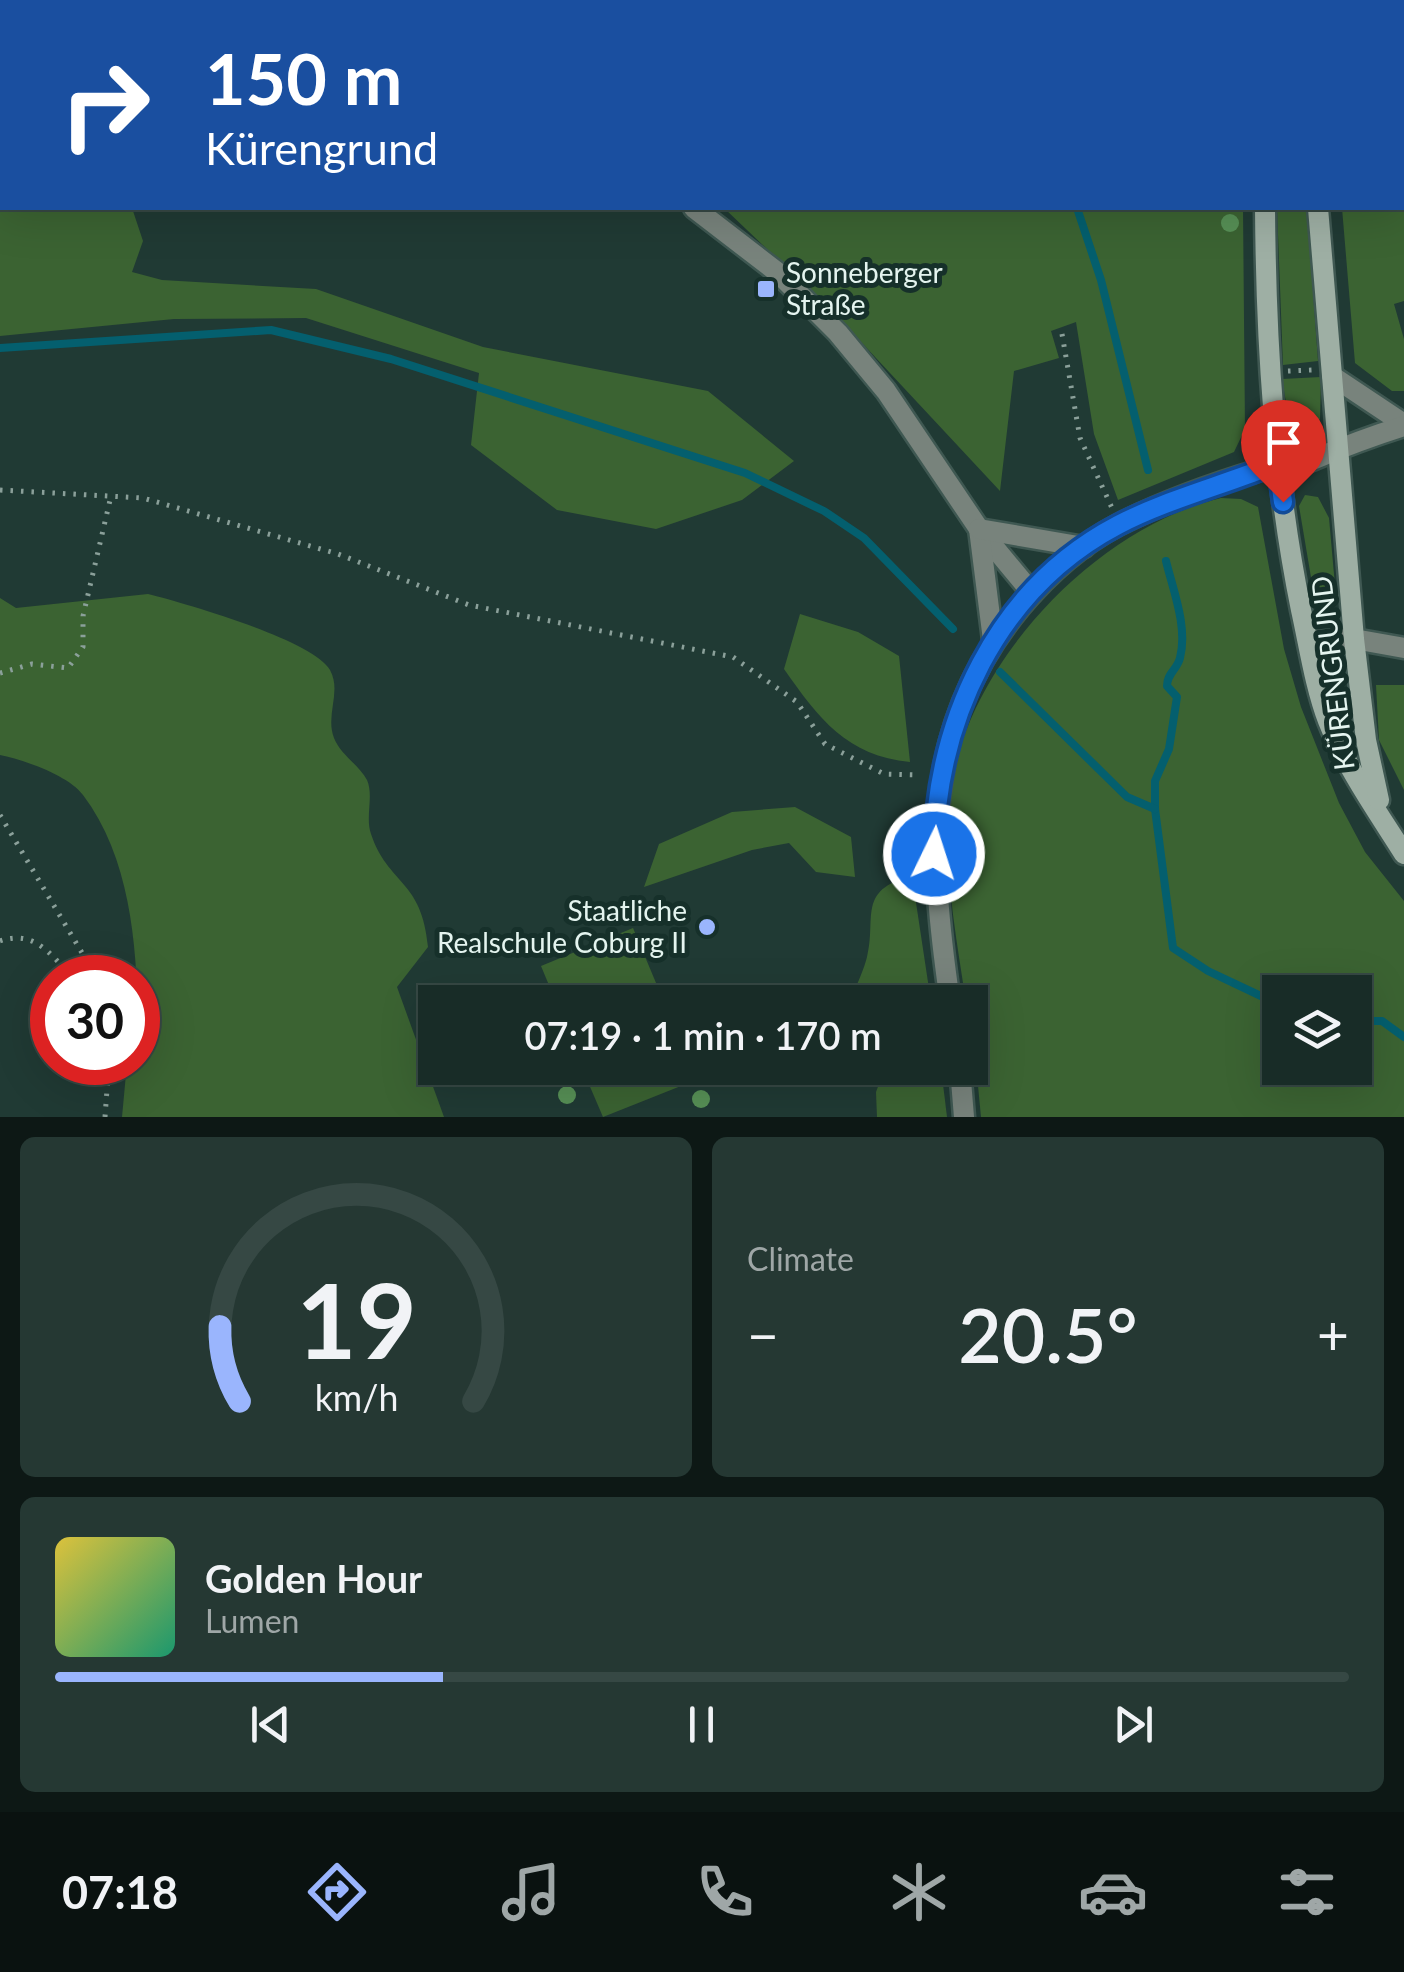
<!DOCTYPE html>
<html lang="en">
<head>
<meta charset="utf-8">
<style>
  :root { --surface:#182c27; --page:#253833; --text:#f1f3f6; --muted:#9fa7a7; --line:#364844; --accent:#9ab5fd }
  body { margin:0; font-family:Lato,sans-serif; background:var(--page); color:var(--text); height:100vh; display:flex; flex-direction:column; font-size:38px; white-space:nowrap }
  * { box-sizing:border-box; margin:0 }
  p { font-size:32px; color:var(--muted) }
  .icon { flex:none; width:55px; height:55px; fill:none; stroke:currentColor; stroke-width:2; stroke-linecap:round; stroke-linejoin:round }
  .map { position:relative; height:1117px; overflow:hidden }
  .panel { display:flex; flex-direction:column; gap:20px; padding:20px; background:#0d1815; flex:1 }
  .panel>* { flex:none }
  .guide { position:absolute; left:0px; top:0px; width:1405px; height:210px; box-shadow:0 10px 40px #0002,0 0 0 2px var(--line); background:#1a4fa0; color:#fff; overflow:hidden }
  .fabs { position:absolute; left:1262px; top:975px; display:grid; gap:20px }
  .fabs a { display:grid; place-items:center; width:110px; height:110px; border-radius:0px; background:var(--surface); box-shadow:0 10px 40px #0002,0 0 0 2px var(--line); font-size:50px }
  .speed { position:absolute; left:30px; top:955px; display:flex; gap:20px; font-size:50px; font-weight:700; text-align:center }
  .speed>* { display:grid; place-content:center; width:130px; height:130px; border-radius:50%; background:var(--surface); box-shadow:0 10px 40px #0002,0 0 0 2px var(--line); line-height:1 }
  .speed .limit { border:15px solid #d22; background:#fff; color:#111 }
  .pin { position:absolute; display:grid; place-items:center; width:85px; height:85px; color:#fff; margin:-102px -42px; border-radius:50% 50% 50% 0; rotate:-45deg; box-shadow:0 0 10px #0007 }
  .pin .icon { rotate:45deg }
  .me { position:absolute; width:110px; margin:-55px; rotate:4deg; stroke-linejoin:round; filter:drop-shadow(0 0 8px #0008) }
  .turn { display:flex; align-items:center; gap:35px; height:210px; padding:0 40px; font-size:45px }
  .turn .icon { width:130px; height:130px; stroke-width:2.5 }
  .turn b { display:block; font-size:70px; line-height:85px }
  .big { font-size:75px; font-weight:600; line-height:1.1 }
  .panel .card { flex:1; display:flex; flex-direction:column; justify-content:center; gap:15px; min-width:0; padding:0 35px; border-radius:15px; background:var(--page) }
  .panel .dial { align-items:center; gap:0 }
  .dial svg { height:260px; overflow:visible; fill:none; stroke:var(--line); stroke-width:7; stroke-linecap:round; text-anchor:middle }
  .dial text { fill:var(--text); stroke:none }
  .song { display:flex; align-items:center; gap:30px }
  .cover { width:120px; height:120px; border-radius:15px; background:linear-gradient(135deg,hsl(50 70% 55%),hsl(160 70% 35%)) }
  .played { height:10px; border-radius:5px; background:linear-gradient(90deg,var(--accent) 30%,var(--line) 30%) }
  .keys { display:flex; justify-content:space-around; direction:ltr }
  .heat { display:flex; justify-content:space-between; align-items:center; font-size:55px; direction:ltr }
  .panel .tiles { flex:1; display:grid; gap:20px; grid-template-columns:1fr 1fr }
  .card:last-child { grid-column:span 2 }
  .trip { position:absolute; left:418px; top:985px; width:570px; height:100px; border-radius:0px; background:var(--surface); box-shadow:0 10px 40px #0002,0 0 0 2px var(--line); font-weight:600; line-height:100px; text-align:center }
  .tab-bar { display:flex; height:160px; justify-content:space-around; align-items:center; background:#0a1210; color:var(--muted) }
  .tab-bar .icon { width:70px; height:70px }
  .tab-bar .on { color:var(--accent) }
  .tab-bar b { font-size:45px; color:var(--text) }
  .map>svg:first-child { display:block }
  .green { fill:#3b6332; fill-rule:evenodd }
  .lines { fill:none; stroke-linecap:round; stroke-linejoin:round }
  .stream { stroke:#045f6e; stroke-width:8 }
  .street-casing { stroke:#3f5852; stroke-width:25 }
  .secondary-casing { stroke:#3f5852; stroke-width:25 }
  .path { stroke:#8ba09a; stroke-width:5; stroke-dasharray:2.5 8; stroke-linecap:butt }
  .street { stroke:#78837c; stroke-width:20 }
  .secondary { stroke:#9eafa4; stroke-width:20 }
  .tree { fill:#579056 }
  .route-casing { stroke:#114b97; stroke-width:25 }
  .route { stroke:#1a73e8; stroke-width:18 }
  .poi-dot { fill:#9ab5fd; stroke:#16302a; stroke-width:4 }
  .labels { text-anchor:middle; stroke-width:10; stroke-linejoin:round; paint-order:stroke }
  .poi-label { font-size:28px; fill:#e4f4ef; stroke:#16302a; text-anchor:start }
  .street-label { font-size:28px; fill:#e4f4ef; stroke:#16302a }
</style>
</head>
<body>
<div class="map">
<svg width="1404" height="1117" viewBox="0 0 1404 1117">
  <rect width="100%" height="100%" fill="#203a34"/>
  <g class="green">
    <polygon points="0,0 1031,0 2,2 0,80"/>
    <polygon points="1033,0 1235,0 1235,2 1032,2"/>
    <polygon points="0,128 2,208 132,208 143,241 132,272 162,280 316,289 483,347 708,391 794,461 742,500 656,529 557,510 471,445 479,373 306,318 174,319 0,336"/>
    <polygon points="1404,139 1404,301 1394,304 1404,339 1404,391 1392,391 1355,363 1342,208 1402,208"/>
    <polygon points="724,208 1243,208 1245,429 1234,452 1118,500 1094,434 1076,322 1051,331 1059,358 1014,371 1000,491 834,313"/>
    <polygon points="1277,208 1307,208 1318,361 1283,365"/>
    <polygon points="1321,377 1320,419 1312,427 1296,424 1288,414 1282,379"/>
    <polygon points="1305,495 1318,497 1329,518 1336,597 1332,608 1321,608 1315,601 1299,506"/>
    <path d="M1221,498l20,1 17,8 26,142 17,58 38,96 26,49 39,49v216h-423l-11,-115h-4c-9,-59 -20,-120 -19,-181 3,-140 140,-291 274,-323zM1280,992h75v76h-75z"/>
    <path d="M148,594c36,9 165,46 182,76 12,22 -5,45 4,68 6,16 25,27 33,42 7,16 -2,37 4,54 17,51 51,45 57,113l-31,40 47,130h-322l5,-54 11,-1c0,-84 1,-193 -55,-267 -15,-20 -59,-35 -83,-40v-157l16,10z"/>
    <path d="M800,614l58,18 41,24 11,106c-63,-6 -91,-43 -126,-93z"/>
    <polygon points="1334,664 1343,667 1345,722 1331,675"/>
    <polygon points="1376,685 1404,685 1404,790 1379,740"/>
    <polygon points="795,807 851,837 855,877 816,872 789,843 752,850 644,887 659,844 732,812"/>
    <path d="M912,876l19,126h-74l-4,-8c5,-12 11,-25 14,-37 10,-39 -11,-67 45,-81z"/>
    <polygon points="633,928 664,1002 556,1002 541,966"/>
    <polygon points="582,1068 690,1068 696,1080 603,1117"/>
    <polygon points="885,1068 941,1068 947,1117 877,1117 876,1092"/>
  </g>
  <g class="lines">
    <g class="stream">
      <polyline points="1050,2 1050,0"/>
      <polyline points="1077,208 1101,280 1148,470"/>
      <polyline points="0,348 271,330 391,359 745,473 824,511 864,538 953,629"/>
      <path d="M1166,561c7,29 22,66 14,97 -3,12 -13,15 -13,28l10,11 -8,52 -14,32v28l18,139 35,23 72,34"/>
      <polyline points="1000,672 1127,797 1155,809"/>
      <polyline points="1355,1021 1382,1021 1404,1037"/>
    </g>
    <defs>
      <g id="street">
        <polyline points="1375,0 1376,2"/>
        <polyline points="1402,82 1404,86"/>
        <polyline points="0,106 2,106"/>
        <polyline points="1402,125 1404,125"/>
        <polyline points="694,208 777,272 838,333 886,391 979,529 1032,593"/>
        <polyline points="1332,376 1404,424"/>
        <polyline points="979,529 993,640"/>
        <polyline points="979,529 1084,547"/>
        <polyline points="1308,640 1354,639 1404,648"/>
        <path d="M950,1002c-21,-146 -30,-274 70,-395 28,-33 60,-62 98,-82 43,-22 96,-41 142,-55 16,-5 36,-3 52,-10 31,-13 60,-24 92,-34"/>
        <polyline points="960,1068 964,1117"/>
      </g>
      <g id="secondary">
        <polyline points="1302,0 1302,2"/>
        <polyline points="1265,2 1265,0"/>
        <path d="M1265,208c1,135 9,269 36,402 8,36 14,77 27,111 19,48 49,90 76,133"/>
        <polyline points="1318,208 1354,639 1366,740 1379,800"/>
      </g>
    </defs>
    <use href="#street" class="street-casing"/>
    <use href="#secondary" class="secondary-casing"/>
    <g class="path">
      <polyline points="1062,334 1080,438 1112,508"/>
      <polyline points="1288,371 1312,370"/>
      <polyline points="0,490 143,498 338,554 469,605 733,657 797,702 825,744 884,774 920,775"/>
      <polyline points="0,673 32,664 68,668 83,647 83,616 111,496"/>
      <polyline points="0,815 97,978"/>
      <path d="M0,941c35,-12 51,14 73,37"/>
      <polyline points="105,1117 109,1062"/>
    </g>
    <use href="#street" class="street"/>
    <use href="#secondary" class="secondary"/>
  </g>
  <g class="tree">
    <circle cx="1230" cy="223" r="9"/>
    <circle cx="567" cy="1095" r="9"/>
    <circle cx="701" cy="1099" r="9"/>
  </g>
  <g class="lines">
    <defs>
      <path id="route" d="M934,854c2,-133 62,-265 184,-329 44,-23 95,-37 142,-55l18,-4 5,36"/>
    </defs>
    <use href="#route" class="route-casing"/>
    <use href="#route" class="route"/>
  </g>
  <g class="poi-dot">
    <rect x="756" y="279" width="20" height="20" rx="5"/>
    <circle cx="707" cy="927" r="10"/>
  </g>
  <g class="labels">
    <g class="poi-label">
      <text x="786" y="283">Sonneberger<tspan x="786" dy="32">Straße</tspan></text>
      <text x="687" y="921" text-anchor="end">Staatliche<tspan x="687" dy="32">Realschule Coburg II</tspan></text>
    </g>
    <g class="street-label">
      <text transform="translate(1333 673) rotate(-97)" y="10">KÜRENGRUND</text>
    </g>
  </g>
</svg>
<div class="fabs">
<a><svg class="icon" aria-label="layers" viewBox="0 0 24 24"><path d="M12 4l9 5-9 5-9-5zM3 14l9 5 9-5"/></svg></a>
</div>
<div class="speed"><div class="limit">30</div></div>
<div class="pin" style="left:1283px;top:502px;background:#d93025"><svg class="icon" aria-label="arrive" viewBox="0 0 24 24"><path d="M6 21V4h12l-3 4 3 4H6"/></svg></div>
<svg class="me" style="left:934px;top:854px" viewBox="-20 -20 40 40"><circle r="17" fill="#1a73e8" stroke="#fff" stroke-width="3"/><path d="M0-11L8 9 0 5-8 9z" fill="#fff"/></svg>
<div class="trip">07:19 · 1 min · 170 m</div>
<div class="guide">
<div class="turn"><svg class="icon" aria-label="right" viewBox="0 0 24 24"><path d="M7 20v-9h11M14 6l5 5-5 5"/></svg><div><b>150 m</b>Kürengrund</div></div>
</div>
</div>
<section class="panel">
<div class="tiles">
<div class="card dial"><svg viewBox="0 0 100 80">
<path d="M14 69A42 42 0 1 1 86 69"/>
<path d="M14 69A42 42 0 0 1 8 46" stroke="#9ab5fd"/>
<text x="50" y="56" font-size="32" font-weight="700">19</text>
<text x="50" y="72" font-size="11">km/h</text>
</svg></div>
<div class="card"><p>Climate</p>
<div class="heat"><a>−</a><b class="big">20.5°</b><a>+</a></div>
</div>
<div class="card">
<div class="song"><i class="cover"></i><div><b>Golden Hour</b><p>Lumen</p></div></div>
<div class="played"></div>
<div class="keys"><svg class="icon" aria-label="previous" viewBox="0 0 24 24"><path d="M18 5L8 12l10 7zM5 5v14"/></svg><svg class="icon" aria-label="pause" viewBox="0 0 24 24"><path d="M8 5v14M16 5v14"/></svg><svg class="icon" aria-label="next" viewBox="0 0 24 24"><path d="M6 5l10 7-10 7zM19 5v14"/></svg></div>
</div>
</div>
</section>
<nav class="tab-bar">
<b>07:18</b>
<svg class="icon on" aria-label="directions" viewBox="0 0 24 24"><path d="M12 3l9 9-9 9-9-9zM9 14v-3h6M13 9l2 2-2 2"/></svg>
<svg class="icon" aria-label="music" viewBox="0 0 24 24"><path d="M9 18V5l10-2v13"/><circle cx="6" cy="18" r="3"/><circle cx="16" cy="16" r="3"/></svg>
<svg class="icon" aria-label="phone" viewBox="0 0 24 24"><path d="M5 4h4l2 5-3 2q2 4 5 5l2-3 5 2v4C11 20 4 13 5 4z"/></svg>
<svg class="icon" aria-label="climate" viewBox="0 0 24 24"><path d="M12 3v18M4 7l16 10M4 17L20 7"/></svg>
<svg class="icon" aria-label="car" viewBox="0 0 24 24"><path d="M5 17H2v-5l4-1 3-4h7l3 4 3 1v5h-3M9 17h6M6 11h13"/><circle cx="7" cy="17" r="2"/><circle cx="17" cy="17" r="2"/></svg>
<svg class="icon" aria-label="filters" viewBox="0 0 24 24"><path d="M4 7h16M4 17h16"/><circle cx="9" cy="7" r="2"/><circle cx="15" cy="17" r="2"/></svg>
</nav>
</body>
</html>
